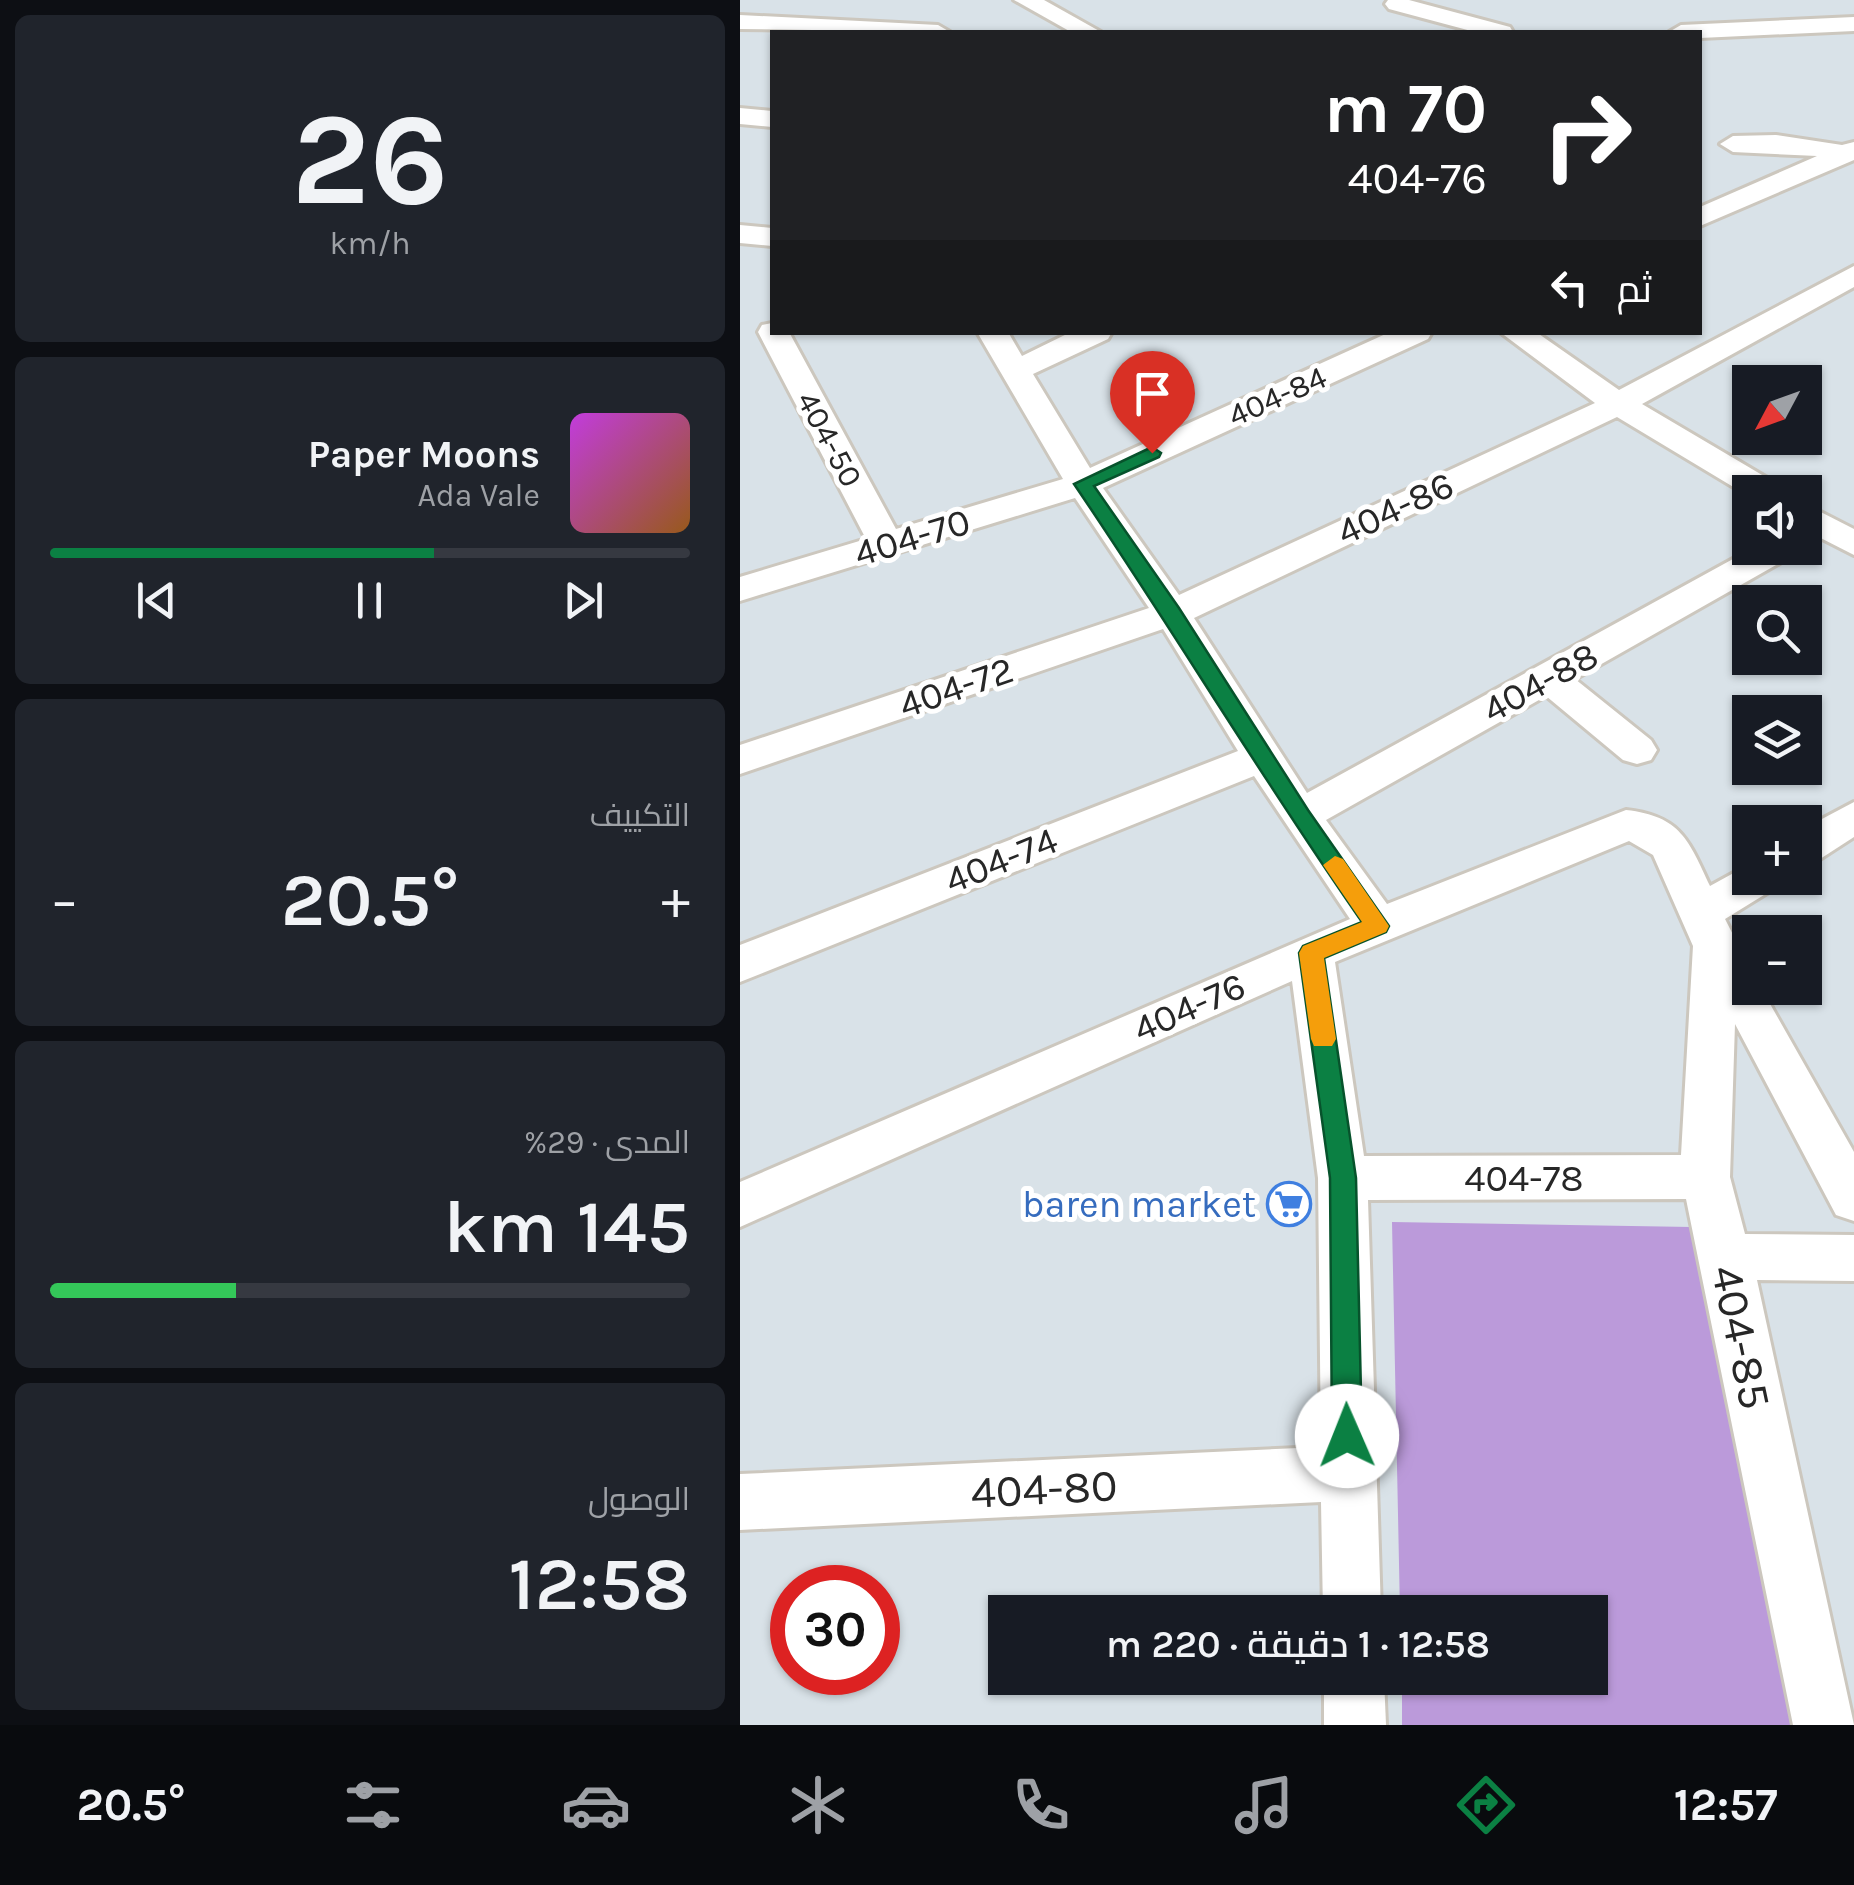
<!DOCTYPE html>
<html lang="ar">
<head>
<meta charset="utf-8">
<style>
  :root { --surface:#171b24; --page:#20242c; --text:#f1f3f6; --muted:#9ea1a6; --line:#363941; --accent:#0b8043 }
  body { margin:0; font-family:Karla,Cairo,sans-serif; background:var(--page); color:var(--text); direction:rtl; height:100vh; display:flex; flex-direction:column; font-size:38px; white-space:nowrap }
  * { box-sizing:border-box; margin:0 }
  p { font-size:32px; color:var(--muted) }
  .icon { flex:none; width:55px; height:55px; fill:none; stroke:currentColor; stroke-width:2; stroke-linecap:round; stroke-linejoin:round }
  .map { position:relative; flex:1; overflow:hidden; direction:ltr }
  .drawer { display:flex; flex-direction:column; gap:15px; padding:15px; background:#0d0f14; width:740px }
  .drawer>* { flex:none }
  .hud { position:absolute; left:30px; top:30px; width:932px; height:305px; border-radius:0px; box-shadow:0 2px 8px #0004; direction:rtl; background:#202124; color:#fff; overflow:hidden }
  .needle { width:65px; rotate:229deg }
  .tools { position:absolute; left:992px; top:365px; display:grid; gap:20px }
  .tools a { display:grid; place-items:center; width:90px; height:90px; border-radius:0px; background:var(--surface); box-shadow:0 2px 8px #0004; font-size:50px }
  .speed { position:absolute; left:30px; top:1565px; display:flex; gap:20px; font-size:50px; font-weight:700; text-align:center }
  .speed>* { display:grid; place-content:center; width:130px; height:130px; border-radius:50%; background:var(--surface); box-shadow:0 2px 8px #0004; line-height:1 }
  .speed .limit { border:15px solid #d22; background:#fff; color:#111 }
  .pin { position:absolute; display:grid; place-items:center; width:85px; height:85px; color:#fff; margin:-102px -42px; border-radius:50% 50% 50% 0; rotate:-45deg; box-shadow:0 0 10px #0007 }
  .pin .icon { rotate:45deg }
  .me { position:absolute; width:110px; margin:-55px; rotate:359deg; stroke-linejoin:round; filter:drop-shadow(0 0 8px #0008) }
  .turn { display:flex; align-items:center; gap:35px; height:210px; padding:0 50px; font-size:45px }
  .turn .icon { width:130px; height:130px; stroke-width:2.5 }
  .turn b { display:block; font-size:70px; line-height:85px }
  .then { display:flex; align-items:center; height:95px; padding:0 50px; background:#0003; gap:20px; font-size:38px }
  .big { font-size:75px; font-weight:600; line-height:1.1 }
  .drawer .tile { flex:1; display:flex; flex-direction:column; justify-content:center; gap:15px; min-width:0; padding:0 35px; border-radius:15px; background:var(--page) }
  .drawer .dial { align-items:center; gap:0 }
  .dial b { font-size:130px; line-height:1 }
  .song { display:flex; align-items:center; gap:30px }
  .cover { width:120px; height:120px; border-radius:15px; background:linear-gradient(135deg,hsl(290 70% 55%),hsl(30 70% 35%)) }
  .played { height:10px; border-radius:5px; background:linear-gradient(90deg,var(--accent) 60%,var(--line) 60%) }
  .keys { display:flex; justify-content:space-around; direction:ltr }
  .heat { display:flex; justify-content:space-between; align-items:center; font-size:55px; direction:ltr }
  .charge { height:15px; border-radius:8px; background:linear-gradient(90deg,#34c759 29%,var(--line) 0) }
  .trip { position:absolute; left:248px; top:1595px; width:620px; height:100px; border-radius:0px; background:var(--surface); box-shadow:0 2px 8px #0004; font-weight:600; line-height:100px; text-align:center; direction:rtl }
  .menu { display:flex; height:160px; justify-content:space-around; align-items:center; background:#090b0e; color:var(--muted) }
  .menu .icon { width:70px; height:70px }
  .menu .selected { color:var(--accent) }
  .menu b { font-size:45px; color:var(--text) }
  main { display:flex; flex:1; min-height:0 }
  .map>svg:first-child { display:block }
  .green { fill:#bb9ada }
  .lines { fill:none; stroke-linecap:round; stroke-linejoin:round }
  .minor-casing { stroke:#ccc7be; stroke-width:6 }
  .minor { fill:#fff; fill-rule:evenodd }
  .route { fill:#0b8043; stroke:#07532c; stroke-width:2.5 }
  .slow { fill:#f59e0b }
  .labels { text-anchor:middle; stroke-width:10; stroke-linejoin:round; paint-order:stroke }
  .far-street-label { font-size:32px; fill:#272727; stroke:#fff }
  .street-label { font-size:38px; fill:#272727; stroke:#fff }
  .shop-label { font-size:38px; fill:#366cbe; stroke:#fff; text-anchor:end }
  .near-street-label { font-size:45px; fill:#272727; stroke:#fff }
</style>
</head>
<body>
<main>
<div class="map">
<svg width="1114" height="1725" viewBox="0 0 1114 1725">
  <rect width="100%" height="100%" fill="#d9e2e8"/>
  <polygon class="green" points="652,1222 952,1227 1052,1725 662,1725 662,1678 850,1678 850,1612 660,1612"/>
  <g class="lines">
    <defs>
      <g id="minor">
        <polygon points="274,0 304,0 361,32 331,32"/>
        <polygon points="648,0 669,0 770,27 773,32 735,32 649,9 645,4"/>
        <polygon points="0,15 198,25 210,32 0,29"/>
        <polygon points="1114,17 1114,31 960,38 960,32 929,32 941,25"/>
        <polygon points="0,108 32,111 32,127 0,124"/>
        <polygon points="1036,135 1102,145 1114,142 1114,160 960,226 960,207 1077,156 993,152 980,144 993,136"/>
        <polygon points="0,225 32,228 32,246 0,243"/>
        <path d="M1114,266v21l-212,117 137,81 5,7h-34v5l-133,-80 -423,201 113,175 446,-245h44l-5,8 -217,123 76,61 6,10 -6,10 -14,4 -14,-4 -77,-64 -220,124 61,84 239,-94c55,6 63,31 84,76l40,-22v14h28l-6,12 -47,29 25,49v20h11l93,164v69l-18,-6 -101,-191 -5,153 15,57 109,1v46l-97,-1 97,445h-61l-107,-526 -318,1 13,412h-58l-2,-110 -581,28v-56l581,-27 -3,-269 -26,-197 -552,246v-45l610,-263 -96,-143 -514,206v-37l498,-194 -75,-122 -423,145v-29l409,-137 -74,-110 -335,103v-24l126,-38 -108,-207 4,-7 10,-2v9h17l107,197 167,-50 -86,-147h31l14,24 49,-24h41l-4,7 -75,35 57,94 300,-136h42l-4,7 -325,149 76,107 416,-192 -95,-71h36l83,58zM889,841l24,14 40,91 -12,209 -317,1 -29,-194z"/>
        <polygon points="1065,504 1114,529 1114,555 1065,530"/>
        <polygon points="1114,802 1114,837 1080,859 1065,864 1065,828"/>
        <polygon points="584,1678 644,1678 646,1725 584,1725"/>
      </g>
    </defs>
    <use href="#minor" class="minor-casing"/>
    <use href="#minor" class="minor"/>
  </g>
  <path class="route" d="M412,447l9,6 -2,4 -65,29 85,122 129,202 81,116 -3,6 -62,26 32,220 6,258 -5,11 -10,4 -10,-4 -5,-11 -2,-258 -31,-225 4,-7 59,-24c-100,-143 -190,-294 -288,-438z"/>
  <polygon class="slow" points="595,856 603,859 649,926 646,932 584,958 596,1039 592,1046 574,1046 571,1039 559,953 563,946 622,922 583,865"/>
  <defs>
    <symbol id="supermarket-ring" viewBox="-11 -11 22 22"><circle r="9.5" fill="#fff" stroke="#3f7fe0" stroke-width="1.5"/><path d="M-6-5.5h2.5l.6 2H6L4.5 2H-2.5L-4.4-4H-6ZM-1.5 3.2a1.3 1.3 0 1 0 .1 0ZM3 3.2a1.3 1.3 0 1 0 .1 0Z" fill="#3f7fe0"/></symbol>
  </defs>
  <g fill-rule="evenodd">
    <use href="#supermarket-ring" x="524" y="1179" width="50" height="50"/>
  </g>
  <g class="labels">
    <g class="far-street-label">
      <text transform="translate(537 396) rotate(-24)" y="11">404-84</text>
      <text transform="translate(90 439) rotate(62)" y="11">404-50</text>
    </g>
    <g class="street-label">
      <text transform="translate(655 508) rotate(-25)" y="13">404-86</text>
      <text transform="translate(172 537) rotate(-17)" y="13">404-70</text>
      <text transform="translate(800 682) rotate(-29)" y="13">404-88</text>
      <text transform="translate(216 687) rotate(-19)" y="13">404-72</text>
      <text transform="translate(261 860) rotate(-22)" y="13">404-74</text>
      <text transform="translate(449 1007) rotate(-24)" y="13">404-76</text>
      <text x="784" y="1191">404-78</text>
    </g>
    <g class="shop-label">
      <text x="516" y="1217">baren market</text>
    </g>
    <g class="near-street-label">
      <text transform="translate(1002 1337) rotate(78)" y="16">404-85</text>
      <text transform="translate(304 1488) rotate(-3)" y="16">404-80</text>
    </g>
  </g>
</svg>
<div class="tools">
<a><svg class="needle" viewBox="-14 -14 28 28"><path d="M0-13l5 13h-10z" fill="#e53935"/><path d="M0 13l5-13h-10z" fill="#9ea1a6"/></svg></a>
<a><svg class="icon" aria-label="sound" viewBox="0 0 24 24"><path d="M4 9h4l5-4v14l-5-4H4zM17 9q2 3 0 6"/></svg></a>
<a><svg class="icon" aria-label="search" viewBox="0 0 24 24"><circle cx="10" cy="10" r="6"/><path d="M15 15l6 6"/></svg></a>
<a><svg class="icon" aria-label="layers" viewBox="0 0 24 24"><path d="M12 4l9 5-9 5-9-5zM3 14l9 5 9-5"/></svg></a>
<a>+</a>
<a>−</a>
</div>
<div class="speed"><div class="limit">30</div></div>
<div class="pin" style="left:412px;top:453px;background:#d93025"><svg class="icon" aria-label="arrive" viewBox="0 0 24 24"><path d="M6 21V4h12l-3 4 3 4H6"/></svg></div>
<svg class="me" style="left:607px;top:1436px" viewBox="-20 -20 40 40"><circle r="19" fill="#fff"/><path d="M0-13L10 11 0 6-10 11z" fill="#0b8043"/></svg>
<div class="trip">12:58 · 1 دقيقة · 220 m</div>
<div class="hud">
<div class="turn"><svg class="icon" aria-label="right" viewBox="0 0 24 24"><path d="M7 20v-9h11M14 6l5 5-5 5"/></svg><div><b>70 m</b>404-76</div></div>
<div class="then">ثم<svg class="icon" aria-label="left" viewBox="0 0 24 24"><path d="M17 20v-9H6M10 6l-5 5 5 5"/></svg></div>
</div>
</div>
<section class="drawer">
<div class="tile dial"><b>26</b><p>km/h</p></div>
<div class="tile">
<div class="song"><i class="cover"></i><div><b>Paper Moons</b><p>Ada Vale</p></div></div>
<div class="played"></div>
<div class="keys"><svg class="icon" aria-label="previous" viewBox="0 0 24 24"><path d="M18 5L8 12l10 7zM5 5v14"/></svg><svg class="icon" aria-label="pause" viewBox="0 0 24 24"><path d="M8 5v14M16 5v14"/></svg><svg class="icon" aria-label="next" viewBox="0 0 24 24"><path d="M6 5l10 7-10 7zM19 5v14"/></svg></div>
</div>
<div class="tile"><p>التكييف</p>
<div class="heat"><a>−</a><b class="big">20.5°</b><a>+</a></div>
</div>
<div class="tile"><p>المدى · 29%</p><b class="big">145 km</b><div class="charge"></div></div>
<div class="tile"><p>الوصول</p><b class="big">12:58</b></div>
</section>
</main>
<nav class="menu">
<b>12:57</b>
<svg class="icon selected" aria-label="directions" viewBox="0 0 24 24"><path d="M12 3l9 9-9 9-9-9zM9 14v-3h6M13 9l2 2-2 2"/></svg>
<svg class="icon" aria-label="music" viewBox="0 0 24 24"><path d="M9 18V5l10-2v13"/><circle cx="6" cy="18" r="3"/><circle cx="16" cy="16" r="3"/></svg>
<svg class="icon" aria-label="phone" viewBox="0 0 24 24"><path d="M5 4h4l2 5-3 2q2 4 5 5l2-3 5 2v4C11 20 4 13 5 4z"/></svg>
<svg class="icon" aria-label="climate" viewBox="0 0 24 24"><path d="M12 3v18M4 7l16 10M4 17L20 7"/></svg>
<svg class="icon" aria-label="car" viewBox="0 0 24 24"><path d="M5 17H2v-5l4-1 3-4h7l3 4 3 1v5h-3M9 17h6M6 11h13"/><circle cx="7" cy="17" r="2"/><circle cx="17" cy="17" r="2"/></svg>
<svg class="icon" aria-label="filters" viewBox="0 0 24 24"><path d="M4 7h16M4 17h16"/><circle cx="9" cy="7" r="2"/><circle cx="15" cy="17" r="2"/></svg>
<b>20.5°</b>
</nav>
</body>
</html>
